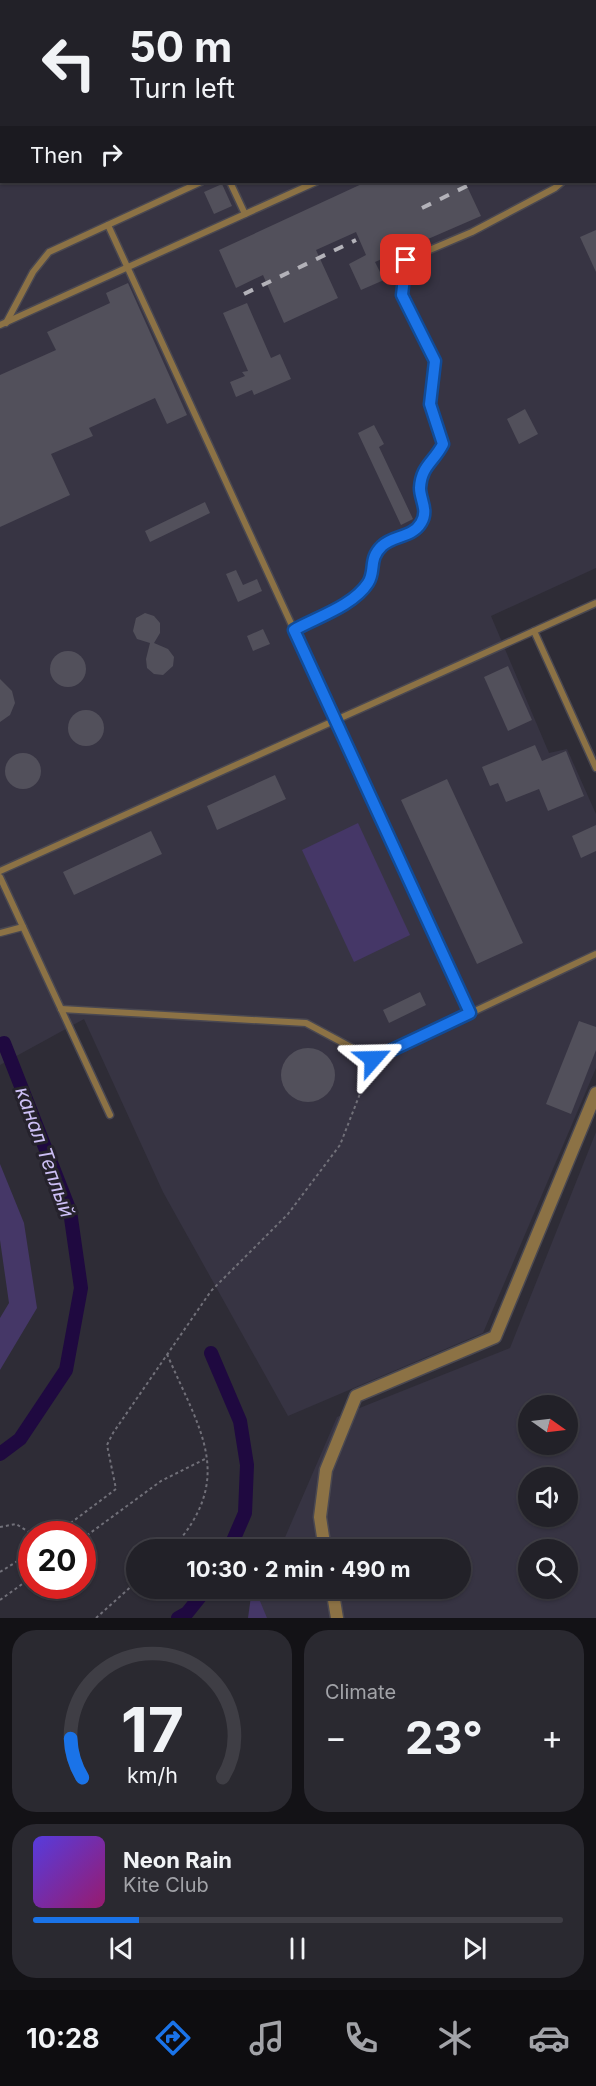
<!DOCTYPE html>
<html lang="en">
<head>
<meta charset="utf-8">
<style>
  :root { --surface:#222128; --page:#2a2930; --text:#f1f3f6; --muted:#a2a3a8; --line:#3f3e45; --accent:#1a73e8 }
  body { margin:0; font-family:Inter,sans-serif; background:var(--page); color:var(--text); height:100vh; display:flex; flex-direction:column; font-size:22px; white-space:nowrap }
  * { box-sizing:border-box; margin:0 }
  p { font-size:20px; color:var(--muted) }
  .icon { flex:none; width:33px; height:33px; fill:none; stroke:currentColor; stroke-width:2; stroke-linecap:round; stroke-linejoin:round }
  .map { position:relative; height:1618px; overflow:hidden }
  .details { display:flex; flex-direction:column; gap:12px; padding:12px; background:#131216; flex:1 }
  .details>* { flex:none }
  .guide { position:absolute; left:0px; top:0px; width:597px; height:183px; box-shadow:0 2px 4px #0004,0 0 0 2px var(--line); background:#222128; color:var(--text); overflow:hidden }
  .needle { width:39px; rotate:104deg }
  .fabs { position:absolute; left:518px; top:1395px; display:grid; gap:12px }
  .fabs a { display:grid; place-items:center; width:60px; height:60px; border-radius:50%; background:var(--surface); box-shadow:0 2px 4px #0004,0 0 0 2px var(--line); font-size:30px }
  .speed { position:absolute; left:18px; top:1521px; display:flex; gap:12px; font-size:30px; font-weight:700; text-align:center }
  .speed>* { display:grid; place-content:center; width:78px; height:78px; border-radius:50%; background:var(--surface); box-shadow:0 2px 4px #0004,0 0 0 2px var(--line); line-height:1 }
  .speed .limit { border:9px solid #d22; background:#fff; color:#111 }
  .pin { position:absolute; display:grid; place-items:center; width:51px; height:51px; color:#fff; margin:-26px; border-radius:12px; box-shadow:0 3px 9px #0006 }
  .me { position:absolute; width:66px; margin:-33px; rotate:65deg; stroke-linejoin:round; filter:drop-shadow(0 0 4px #0008) }
  .turn { display:flex; align-items:center; gap:21px; height:126px; padding:0 30px; font-size:27px }
  .turn .icon { width:78px; height:78px; stroke-width:2.5 }
  .turn b { display:block; font-size:42px; line-height:51px }
  .then { display:flex; align-items:center; height:57px; padding:0 30px; background:#0003; gap:12px; font-size:22px }
  .big { font-size:45px; font-weight:700; line-height:1.1 }
  .details .tile { flex:1; display:flex; flex-direction:column; justify-content:center; gap:9px; min-width:0; padding:0 21px; border-radius:24px; background:var(--page) }
  .details .dial { align-items:center; gap:0 }
  .dial svg { height:156px; overflow:visible; fill:none; stroke:var(--line); stroke-width:7; stroke-linecap:round; text-anchor:middle }
  .dial text { fill:var(--text); stroke:none }
  .song { display:flex; align-items:center; gap:18px }
  .cover { width:72px; height:72px; border-radius:9px; background:linear-gradient(135deg,hsl(250 70% 55%),hsl(320 70% 35%)) }
  .played { height:6px; border-radius:3px; background:linear-gradient(90deg,var(--accent) 20%,var(--line) 20%) }
  .keys { display:flex; justify-content:space-around; direction:ltr }
  .heat { display:flex; justify-content:space-between; align-items:center; font-size:33px; direction:ltr }
  .details .tiles { flex:1; display:grid; gap:12px; grid-template-columns:1fr 1fr }
  .tile:last-child { grid-column:span 2 }
  .trip { position:absolute; left:126px; top:1539px; width:345px; height:60px; border-radius:30px; background:var(--surface); box-shadow:0 2px 4px #0004,0 0 0 2px var(--line); font-weight:700; line-height:60px; text-align:center }
  .menu { display:flex; height:96px; justify-content:space-around; align-items:center; background:#0e0d10; color:var(--muted) }
  .menu .icon { width:42px; height:42px }
  .menu .current { color:var(--accent) }
  .menu b { font-size:27px; color:var(--text) }
  .map>svg:first-child { display:block }
  .built { fill:#373443; fill-rule:evenodd }
  .green { fill:#453767 }
  .lines { fill:none; stroke-linecap:round; stroke-linejoin:round }
  .canal { stroke:#1f0940; stroke-width:14 }
  .building { fill:#52505b }
  .service-casing { stroke:#4a4851; stroke-width:9 }
  .minor-casing { stroke:#4a4851; stroke-width:15 }
  .path { stroke:#717079; stroke-width:2; stroke-dasharray:3 3; stroke-linecap:butt }
  .service { stroke:#8c7245; stroke-width:6 }
  .minor { stroke:#8c7245; stroke-width:12 }
  .rail { stroke:#b3b2b9; stroke-width:4; stroke-dasharray:10 10; stroke-linecap:butt }
  .route-casing { stroke:#114b97; stroke-width:15 }
  .route { stroke:#1a73e8; stroke-width:10 }
  .labels { text-anchor:middle; stroke-width:6; stroke-linejoin:round; paint-order:stroke }
  .water-label { font-size:20px; font-style:italic; fill:#ccbff5; stroke:#25222c }
</style>
</head>
<body>
<div class="map">
<svg width="596" height="1618" viewBox="0 0 596 1618">
  <rect width="100%" height="100%" fill="#2e2c36"/>
  <g class="built">
    <polygon points="0,0 312,1 2,2 2,182 596,182 596,25 596,568 491,616 549,753 567,749 596,814 596,1068 483,1333 288,1416 163,1192 84,1019 0,1065"/>
    <path d="M596,1132v486h-345l13,-29 196,-1v-38l-180,-1 57,-132 173,-69zM528,1406h39v38h-39zM528,1478h39v38h-39zM528,1550h39v38h-39z"/>
  </g>
  <g class="green">
    <polygon points="358,823 410,935 354,962 302,850"/>
    <polygon points="0,1164 24,1223 37,1308 0,1370 0,1318 9,1303 0,1240"/>
    <polygon points="252,1589 255,1589 267,1618 248,1618"/>
  </g>
  <g class="lines">
    <g class="canal">
      <polyline points="211,1353 240,1421 247,1465 245,1513 229,1550"/>
      <polyline points="0,1454 20,1439 66,1370 81,1288 70,1211 4,1043"/>
      <polyline points="178,1618 187,1613 207,1588"/>
    </g>
  </g>
  <g class="building">
    <polygon points="366,182 465,182 481,216 375,262 384,280 361,290 349,264 366,255 356,232 316,250 338,298 284,323 263,275 236,288 219,250"/>
    <polygon points="222,184 232,206 214,214 204,192"/>
    <polygon points="596,230 596,272 580,237"/>
    <polygon points="128,283 187,415 167,424 155,398 89,428 93,436 51,454 70,495 0,527 0,375 56,350 47,332 110,303 106,293"/>
    <polygon points="247,303 271,358 280,354 291,379 254,395 252,390 236,397 230,382 245,376 242,372 248,371 223,313"/>
    <polygon points="525,409 538,434 519,444 507,419"/>
    <polygon points="374,425 384,444 379,447 413,519 401,525 358,433"/>
    <polygon points="205,502 210,513 150,542 145,531"/>
    <polygon points="236,570 243,585 257,579 262,591 238,602 226,574"/>
    <polygon points="145,613 154,616 160,623 160,633 154,643 168,649 174,657 173,666 163,675 154,674 147,668 146,659 150,643 137,639 133,631 136,618"/>
    <polygon points="263,629 270,644 253,651 247,636"/>
    <circle cx="68" cy="669" r="18"/>
    <polygon points="508,666 532,720 508,731 484,677"/>
    <polygon points="0,679 12,691 15,703 10,715 0,722"/>
    <circle cx="86" cy="728" r="18"/>
    <polygon points="535,745 542,761 566,751 584,796 548,811 539,789 506,802 498,783 490,786 482,767"/>
    <circle cx="23" cy="771" r="18"/>
    <polygon points="275,775 286,799 217,830 207,806"/>
    <polygon points="447,779 523,943 477,964 401,800"/>
    <polygon points="596,825 596,851 581,858 572,836"/>
    <polygon points="151,831 162,854 74,895 63,872"/>
    <polygon points="420,992 426,1005 389,1023 383,1010"/>
    <polygon points="579,1021 596,1027 596,1050 571,1114 546,1104"/>
    <circle cx="308" cy="1075" r="27"/>
  </g>
  <g class="lines">
    <defs>
      <g id="service">
        <polyline points="352,0 353,2"/>
        <polyline points="434,0 434,2"/>
        <polyline points="230,182 245,214"/>
        <polyline points="108,225 470,1013"/>
        <polyline points="6,323 33,272 49,252 201,182"/>
        <polyline points="0,325 316,182"/>
        <polyline points="596,603 534,631 596,768"/>
        <path d="M294,630c23,-13 59,-24 74,-47 8,-12 -1,-24 14,-37 11,-11 30,-8 39,-23 8,-12 -1,-23 -1,-35 1,-22 14,-26 23,-44l-12,-41 4,-42 -33,-66 4,-35 66,-28 83,-44 7,-6"/>
        <polyline points="0,871 534,631"/>
        <polyline points="0,877 110,1115"/>
        <polyline points="0,933 23,927"/>
        <polyline points="61,1009 306,1023 373,1059 596,954"/>
      </g>
      <g id="minor">
        <polyline points="325,1550 320,1517 326,1470 356,1396 495,1337 596,1093"/>
        <polyline points="332,1588 337,1618"/>
      </g>
    </defs>
    <use href="#service" class="service-casing"/>
    <use href="#minor" class="minor-casing"/>
    <g class="path">
      <path d="M167,1354c33,77 70,124 4,196"/>
      <polyline points="0,1527 16,1524 32,1534"/>
      <polyline points="56,1534 116,1489 107,1445 113,1433 211,1291 288,1214 340,1145 370,1068"/>
      <polyline points="82,1539 161,1481 207,1458"/>
      <polyline points="0,1572 32,1552"/>
      <polyline points="0,1600 32,1577"/>
      <polyline points="96,1618 136,1582"/>
    </g>
    <use href="#service" class="service"/>
    <use href="#minor" class="minor"/>
    <g class="rail">
      <polyline points="227,2 232,0"/>
      <polyline points="0,94 2,94"/>
      <polyline points="0,107 2,106"/>
      <polyline points="0,131 2,130"/>
      <polyline points="422,208 475,182"/>
      <polyline points="244,294 356,240"/>
    </g>
  </g>
  <g class="lines">
    <defs>
      <path id="route" d="M373,1059l97,-46 -176,-383c23,-13 59,-24 74,-47 8,-12 0,-24 14,-37 11,-11 30,-8 39,-23 8,-13 -1,-23 -1,-35 1,-22 14,-26 23,-44l-13,-40 5,-43 -33,-66 4,-35"/>
    </defs>
    <use href="#route" class="route-casing"/>
    <use href="#route" class="route"/>
  </g>
  <g class="labels">
    <g class="water-label">
      <text transform="translate(45 1152) rotate(70)" y="7">канал Теплый</text>
    </g>
  </g>
</svg>
<div class="fabs">
<a><svg class="needle" viewBox="-14 -14 28 28"><path d="M0-13l5 13h-10z" fill="#e53935"/><path d="M0 13l5-13h-10z" fill="#a2a3a8"/></svg></a>
<a><svg class="icon" aria-label="sound" viewBox="0 0 24 24"><path d="M4 9h4l5-4v14l-5-4H4zM17 9q2 3 0 6"/></svg></a>
<a><svg class="icon" aria-label="search" viewBox="0 0 24 24"><circle cx="10" cy="10" r="6"/><path d="M15 15l6 6"/></svg></a>
</div>
<div class="speed"><div class="limit">20</div></div>
<div class="pin" style="left:406px;top:260px;background:#d93025"><svg class="icon" aria-label="arrive" viewBox="0 0 24 24"><path d="M6 21V4h12l-3 4 3 4H6"/></svg></div>
<svg class="me" style="left:373px;top:1059px" viewBox="-20 -20 40 40"><path d="M0-17L14 15 0 8-14 15z" fill="#1a73e8" stroke="#fff" stroke-width="4"/></svg>
<div class="trip">10:30 · 2 min · 490 m</div>
<div class="guide">
<div class="turn"><svg class="icon" aria-label="left" viewBox="0 0 24 24"><path d="M17 20v-9H6M10 6l-5 5 5 5"/></svg><div><b>50 m</b>Turn left</div></div>
<div class="then">Then<svg class="icon" aria-label="right" viewBox="0 0 24 24"><path d="M7 20v-9h11M14 6l5 5-5 5"/></svg></div>
</div>
</div>
<section class="details">
<div class="tiles">
<div class="tile dial"><svg viewBox="0 0 100 80">
<path d="M14 69A42 42 0 1 1 86 69"/>
<path d="M14 69A42 42 0 0 1 8 49" stroke="#1a73e8"/>
<text x="50" y="56" font-size="32" font-weight="700">17</text>
<text x="50" y="72" font-size="11">km/h</text>
</svg></div>
<div class="tile"><p>Climate</p>
<div class="heat"><a>−</a><b class="big">23°</b><a>+</a></div>
</div>
<div class="tile">
<div class="song"><i class="cover"></i><div><b>Neon Rain</b><p>Kite Club</p></div></div>
<div class="played"></div>
<div class="keys"><svg class="icon" aria-label="previous" viewBox="0 0 24 24"><path d="M18 5L8 12l10 7zM5 5v14"/></svg><svg class="icon" aria-label="pause" viewBox="0 0 24 24"><path d="M8 5v14M16 5v14"/></svg><svg class="icon" aria-label="next" viewBox="0 0 24 24"><path d="M6 5l10 7-10 7zM19 5v14"/></svg></div>
</div>
</div>
</section>
<nav class="menu">
<b>10:28</b>
<svg class="icon current" aria-label="directions" viewBox="0 0 24 24"><path d="M12 3l9 9-9 9-9-9zM9 14v-3h6M13 9l2 2-2 2"/></svg>
<svg class="icon" aria-label="music" viewBox="0 0 24 24"><path d="M9 18V5l10-2v13"/><circle cx="6" cy="18" r="3"/><circle cx="16" cy="16" r="3"/></svg>
<svg class="icon" aria-label="phone" viewBox="0 0 24 24"><path d="M5 4h4l2 5-3 2q2 4 5 5l2-3 5 2v4C11 20 4 13 5 4z"/></svg>
<svg class="icon" aria-label="climate" viewBox="0 0 24 24"><path d="M12 3v18M4 7l16 10M4 17L20 7"/></svg>
<svg class="icon" aria-label="car" viewBox="0 0 24 24"><path d="M5 17H2v-5l4-1 3-4h7l3 4 3 1v5h-3M9 17h6M6 11h13"/><circle cx="7" cy="17" r="2"/><circle cx="17" cy="17" r="2"/></svg>
</nav>
</body>
</html>
